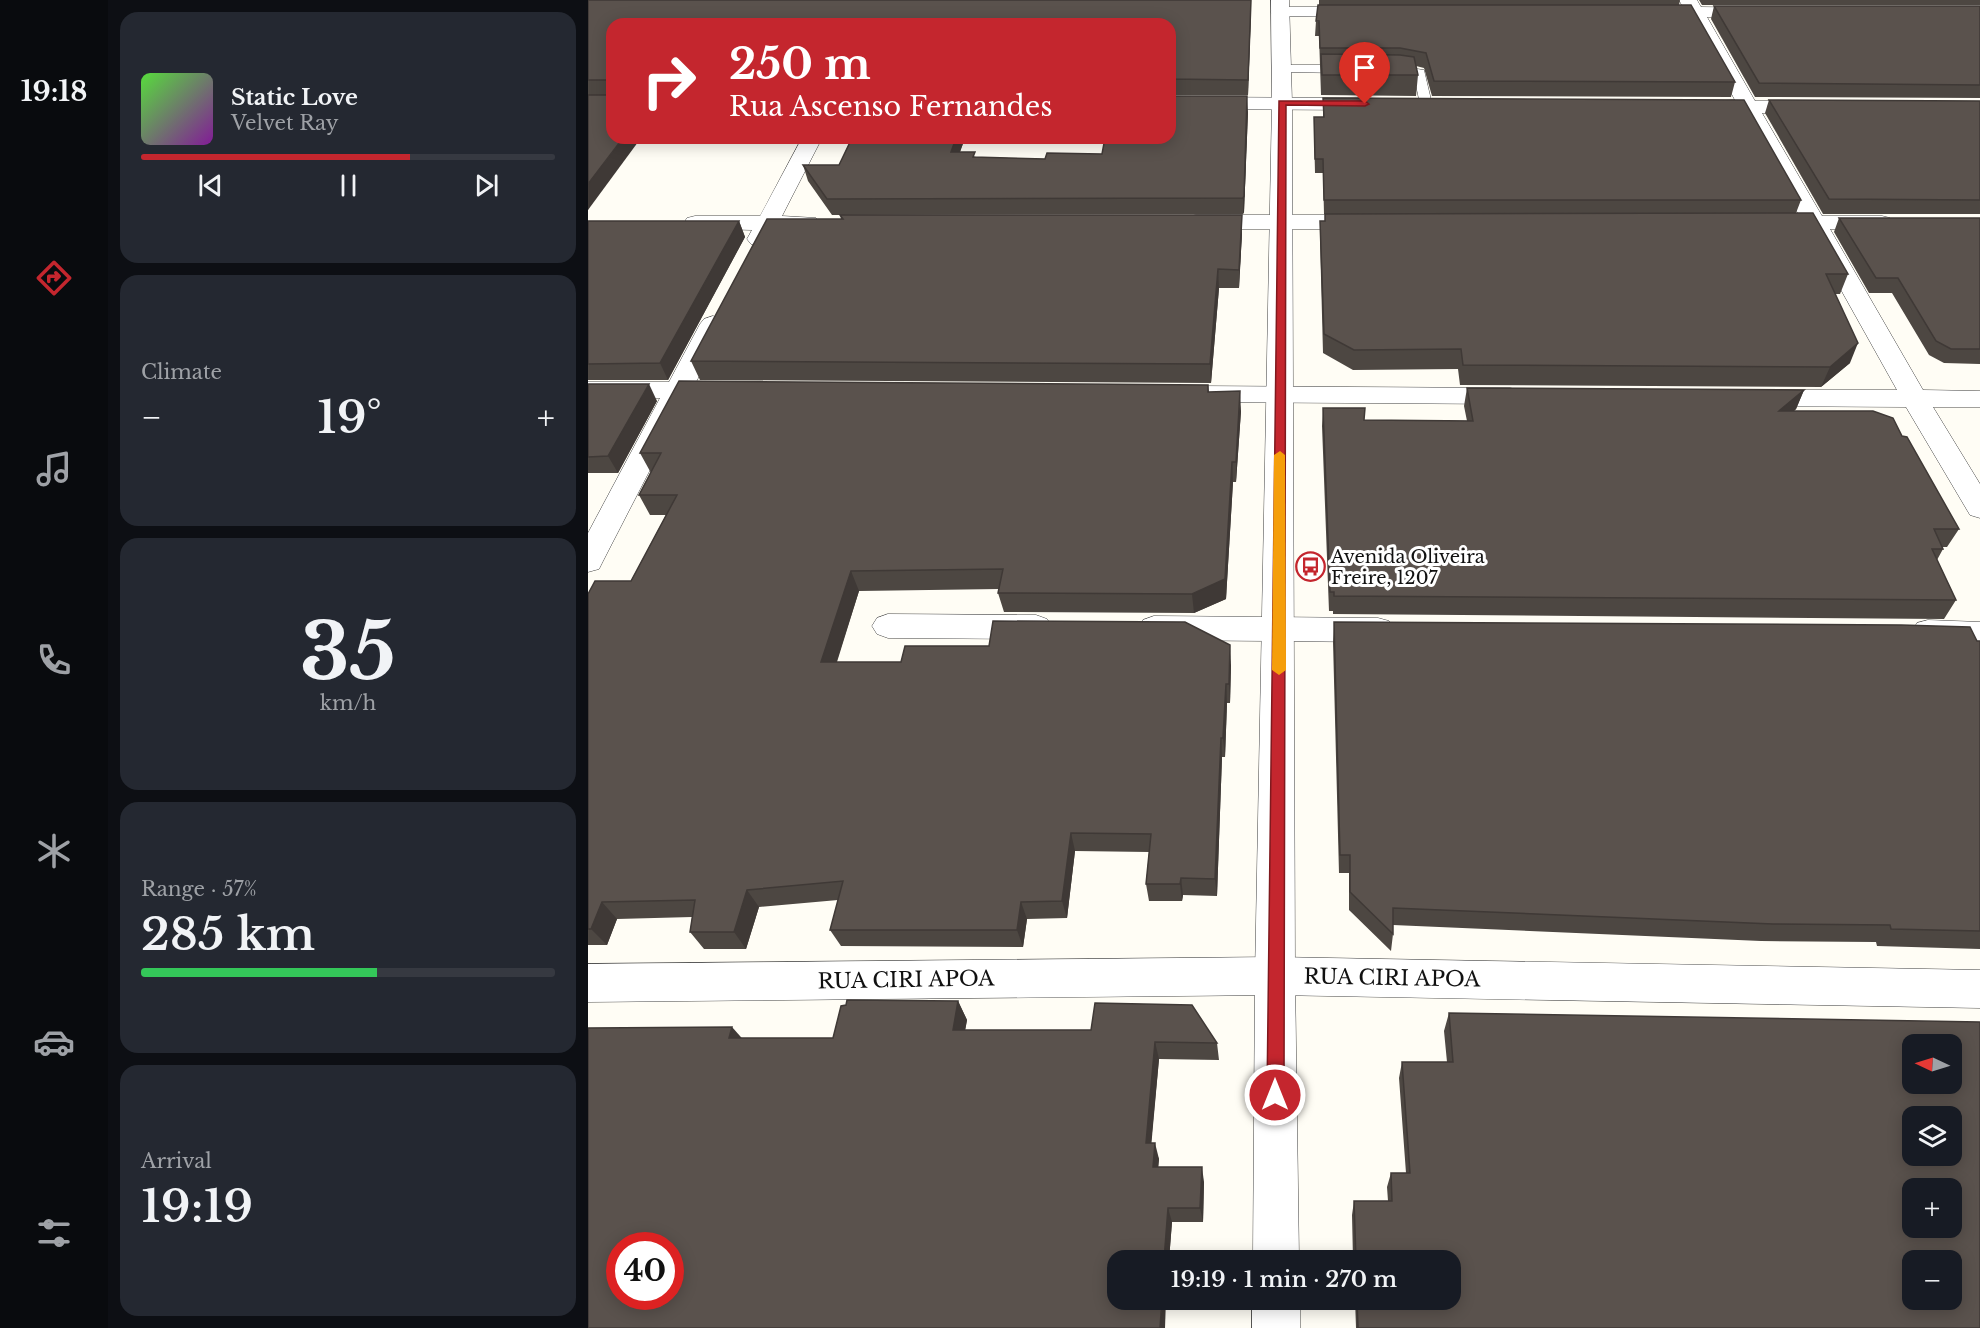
<!DOCTYPE html>
<html lang="en">
<head>
<meta charset="utf-8">
<style>
  :root { --surface:#171b24; --page:#242831; --text:#f1f3f6; --muted:#9ea1a6; --line:#363941; --accent:#c4262e }
  body { margin:0; font-family:"Libre Baskerville",serif; background:var(--page); color:var(--text); height:100vh; display:flex; flex-direction:column; font-size:22px; white-space:nowrap }
  * { box-sizing:border-box; margin:0 }
  p { font-size:20px; color:var(--muted) }
  .icon { flex:none; width:33px; height:33px; fill:none; stroke:currentColor; stroke-width:2; stroke-linecap:round; stroke-linejoin:round }
  .map { position:relative; flex:1; overflow:hidden }
  .side { display:flex; flex-direction:column; gap:12px; padding:12px; background:#0d0f14; width:480px }
  .side>* { flex:none }
  .hud { position:absolute; left:18px; top:18px; width:570px; height:126px; border-radius:18px; box-shadow:0 3px 15px #0003; background:#c4262e; color:#fff; overflow:hidden }
  .needle { width:39px; rotate:274deg }
  .controls { position:absolute; left:1314px; top:1034px; display:grid; gap:12px }
  .controls a { display:grid; place-items:center; width:60px; height:60px; border-radius:12px; background:var(--surface); box-shadow:0 3px 15px #0003; font-size:30px }
  .speed { position:absolute; left:18px; top:1232px; display:flex; gap:12px; font-size:30px; font-weight:700; text-align:center }
  .speed>* { display:grid; place-content:center; width:78px; height:78px; border-radius:50%; background:var(--surface); box-shadow:0 3px 15px #0003; line-height:1 }
  .speed .limit { border:9px solid #d22; background:#fff; color:#111 }
  .pin { position:absolute; display:grid; place-items:center; width:51px; height:51px; color:#fff; margin:-62px -26px; border-radius:50% 50% 50% 0; rotate:-45deg; box-shadow:0 0 6px #0007 }
  .pin .icon { rotate:45deg }
  .me { position:absolute; width:66px; margin:-33px; rotate:0deg; stroke-linejoin:round; filter:drop-shadow(0 0 4px #0008) }
  .turn { display:flex; align-items:center; gap:21px; height:126px; padding:0 24px; font-size:27px }
  .turn .icon { width:78px; height:78px; stroke-width:2.5 }
  .turn b { display:block; font-size:42px; line-height:51px }
  .big { font-size:45px; font-weight:600; line-height:1.1 }
  .side .tile { flex:1; display:flex; flex-direction:column; justify-content:center; gap:9px; min-width:0; padding:0 21px; border-radius:18px; background:var(--page) }
  .side .dial { align-items:center; gap:0 }
  .dial b { font-size:78px; line-height:1 }
  .song { display:flex; align-items:center; gap:18px }
  .cover { width:72px; height:72px; border-radius:9px; background:linear-gradient(135deg,hsl(110 70% 55%),hsl(290 70% 35%)) }
  .played { height:6px; border-radius:3px; background:linear-gradient(90deg,var(--accent) 65%,var(--line) 65%) }
  .keys { display:flex; justify-content:space-around; direction:ltr }
  .heat { display:flex; justify-content:space-between; align-items:center; font-size:33px; direction:ltr }
  .charge { height:9px; border-radius:4px; background:linear-gradient(90deg,#34c759 57%,var(--line) 0) }
  .trip { position:absolute; left:519px; top:1250px; width:354px; height:60px; border-radius:18px; background:var(--surface); box-shadow:0 3px 15px #0003; font-weight:600; line-height:60px; text-align:center }
  main { display:flex; flex:1; min-height:0 }
  .tabs { display:flex; flex-direction:column; width:108px; justify-content:space-around; align-items:center; background:#090b0e; color:var(--muted) }
  .tabs .icon { width:42px; height:42px }
  .tabs .selected { color:var(--accent) }
  .tabs b { font-size:27px; color:var(--text) }
  .map>svg:first-child { display:block }
  .lines { fill:none; stroke-linecap:round; stroke-linejoin:round }
  .service-casing { stroke:#444; stroke-width:1 }
  .minor-casing { stroke:#444; stroke-width:1 }
  .tertiary-casing { stroke:#444; stroke-width:1 }
  .service { fill:#fff; fill-rule:evenodd }
  .minor { fill:#fff; fill-rule:evenodd }
  .tertiary { fill:#fff; fill-rule:evenodd }
  .wall { fill:#4d4742 }
  .shaded-wall { fill:#3f3936 }
  .building { fill:#5a524d; stroke:#3f3936; stroke-width:1.5; fill-rule:evenodd }
  .route { fill:#c4262e; stroke:#7f191e; stroke-width:1.5 }
  .slow { fill:#f59e0b }
  .labels { text-anchor:middle; stroke-width:6; stroke-linejoin:round; paint-order:stroke }
  .poi-label { font-size:18px; fill:#111; stroke:#fff; text-anchor:start }
  .near-street-label { font-size:21px; fill:#111; stroke:#fff }
</style>
</head>
<body>
<main>
<nav class="tabs">
<b>19:18</b>
<svg class="icon selected" aria-label="directions" viewBox="0 0 24 24"><path d="M12 3l9 9-9 9-9-9zM9 14v-3h6M13 9l2 2-2 2"/></svg>
<svg class="icon" aria-label="music" viewBox="0 0 24 24"><path d="M9 18V5l10-2v13"/><circle cx="6" cy="18" r="3"/><circle cx="16" cy="16" r="3"/></svg>
<svg class="icon" aria-label="phone" viewBox="0 0 24 24"><path d="M5 4h4l2 5-3 2q2 4 5 5l2-3 5 2v4C11 20 4 13 5 4z"/></svg>
<svg class="icon" aria-label="climate" viewBox="0 0 24 24"><path d="M12 3v18M4 7l16 10M4 17L20 7"/></svg>
<svg class="icon" aria-label="car" viewBox="0 0 24 24"><path d="M5 17H2v-5l4-1 3-4h7l3 4 3 1v5h-3M9 17h6M6 11h13"/><circle cx="7" cy="17" r="2"/><circle cx="17" cy="17" r="2"/></svg>
<svg class="icon" aria-label="filters" viewBox="0 0 24 24"><path d="M4 7h16M4 17h16"/><circle cx="9" cy="7" r="2"/><circle cx="15" cy="17" r="2"/></svg>
</nav>
<section class="side">
<div class="tile">
<div class="song"><i class="cover"></i><div><b>Static Love</b><p>Velvet Ray</p></div></div>
<div class="played"></div>
<div class="keys"><svg class="icon" aria-label="previous" viewBox="0 0 24 24"><path d="M18 5L8 12l10 7zM5 5v14"/></svg><svg class="icon" aria-label="pause" viewBox="0 0 24 24"><path d="M8 5v14M16 5v14"/></svg><svg class="icon" aria-label="next" viewBox="0 0 24 24"><path d="M6 5l10 7-10 7zM19 5v14"/></svg></div>
</div>
<div class="tile"><p>Climate</p>
<div class="heat"><a>−</a><b class="big">19°</b><a>+</a></div>
</div>
<div class="tile dial"><b>35</b><p>km/h</p></div>
<div class="tile"><p>Range · 57%</p><b class="big">285 km</b><div class="charge"></div></div>
<div class="tile"><p>Arrival</p><b class="big">19:19</b></div>
</section>
<div class="map">
<svg width="1392" height="1328" viewBox="0 0 1392 1328">
  <rect width="100%" height="100%" fill="#fffdf5"/>
  <g class="lines">
    <defs>
      <g id="service">
        <polygon points="693,65 762,65 768,69 762,73 689,72 689,66"/>
        <polygon points="802,65 836,70 844,104 842,107 838,108 832,104 826,76 798,72 796,69"/>
      </g>
      <g id="minor">
        <polygon points="1091,0 1109,0 1113,7 1174,8 1177,12 1174,16 1168,17 1119,17 1167,101 1222,101 1229,103 1232,107 1229,111 1222,113 1174,113 1234,216 1294,216 1302,218 1305,223 1302,228 1294,230 1242,229 1335,390 1392,391 1392,407 1345,407 1392,484 1392,518 1382,515 1318,407 1169,406 1160,404 1156,398 1160,392 1169,390 1309,390 1219,229 1176,227 1173,222 1176,217 1211,215 1154,112 1108,110 1105,106 1108,102 1147,100 1101,17 1058,16 1055,12 1058,8 1095,7"/>
        <polygon points="692,7 772,7 778,8 781,12 778,16 772,17 686,16 683,12 686,8"/>
        <polygon points="582,97 778,98 785,100 788,104 785,108 778,110 582,109"/>
        <polygon points="214,138 234,138 194,216 228,218 231,223 228,228 187,230 179,244 171,246 163,244 159,239 164,230 99,228 96,223 99,218 107,216 172,216"/>
        <polygon points="608,215 778,215 786,217 789,222 786,227 778,229 608,229 600,227 597,222 600,217"/>
        <polygon points="125,316 134,319 138,324 108,382 139,384 143,390 139,396 130,398 99,398 15,561 11,569 0,572 0,533 72,398 0,398 0,382 81,382 112,324 116,319"/>
        <polygon points="608,386 922,388 931,390 935,396 931,402 922,404 608,402 599,400 595,394 599,388"/>
        <polygon points="300,614 448,615 459,619 464,627 459,635 448,639 300,638 289,634 284,626 289,618"/>
        <polygon points="566,616 790,618 801,621 806,630 801,639 790,642 566,640 555,636 550,628 555,620"/>
        <polygon points="1340,620 1392,622 1392,646 1340,644 1329,641 1324,632 1329,623"/>
        <polygon points="687,957 1392,970 1392,1008 687,995 0,1002 0,964"/>
      </g>
      <g id="tertiary">
        <polygon points="683,0 701,0 704,103 707,976 711,1260 665,1260 667,976 684,103"/>
        <rect x="664" y="1299" width="48" height="29"/>
      </g>
    </defs>
    <use href="#service" class="service-casing"/>
    <use href="#minor" class="minor-casing"/>
    <use href="#tertiary" class="tertiary-casing"/>
    <use href="#service" class="service"/>
    <use href="#minor" class="minor"/>
    <use href="#tertiary" class="tertiary"/>
  </g>
  <g class="wall">
    <polygon points="0,0 663,11 660,95 582,95 582,24 24,24 24,138 0,210"/>
    <polygon points="731,0 1092,0 1091,5 731,5"/>
    <polygon points="1111,0 1392,0 1392,5 1114,5"/>
    <polygon points="1126,6 1392,6 1392,98 1167,97 1123,19"/>
    <polygon points="728,21 1147,82 1143,97 844,96 836,68 828,66 830,75 828,96 733,95 731,36 727,36"/>
    <polygon points="735,98 1213,200 1208,213 1260,274 1252,294 1247,294 1262,363 1233,387 872,385 870,369 765,370 735,353 732,240 732,221 737,221 737,214 736,214 735,173 727,173 726,130 726,117 735,117"/>
    <polygon points="1181,100 1392,101 1392,214 1235,214 1177,113"/>
    <polygon points="660,112 656,212 655,214 244,215 220,181 215,165 251,165 264,138 377,138 372,152 388,157 457,159 514,154"/>
    <polygon points="252,215 654,233 651,288 631,288 623,383 112,380 103,361 253,219"/>
    <polygon points="1251,218 1392,218 1392,364 1356,363 1341,355 1304,293 1281,293 1246,232"/>
    <polygon points="0,221 151,221 157,237 80,380 0,380"/>
    <polygon points="0,384 69,401 30,473 0,473"/>
    <polygon points="620,385 621,392 653,411 648,482 645,482 638,599 606,613 416,612 410,593 411,589 271,591 249,662 643,665 642,703 639,703 637,757 634,757 629,896 595,895 594,901 561,901 558,884 561,852 487,851 479,918 439,919 435,947 253,946 242,930 250,900 171,907 158,949 116,949 102,932 104,917 29,919 19,945 0,945 0,594 43,581 78,515 62,515 51,495 63,473 52,453"/>
    <polygon points="879,388 1216,390 1208,409 1206,411 1314,436 1371,529 1359,547 1355,547 1355,549 1349,560 1368,600 1356,619 745,614 745,611 741,611 734,426 735,408 776,420 879,421 876,406"/>
    <polygon points="746,622 1392,641 1392,949 1289,946 1288,942 1173,941 805,925 805,934 803,951 761,910 761,873 751,873 745,642"/>
    <polygon points="370,1001 379,1020 377,1030 629,1043 631,1060 571,1059 563,1143 571,1159 570,1167 616,1182 615,1222 584,1222 581,1260 530,1260 153,1038 245,1038"/>
    <polygon points="861,1013 1392,1328 768,1328 767,1299 862,1299 862,1260 765,1260 764,1215 766,1201 800,1201 799,1187 803,1173 818,1173 811,1078 814,1062 859,1062 856,1031"/>
  </g>
  <g class="shaded-wall">
    <polygon points="663,0 663,11 660,95 660,80"/>
    <polygon points="659,96 660,112 656,212 655,214 655,198"/>
    <polygon points="35,138 53,138 0,210 0,184"/>
    <polygon points="368,138 377,138 366,168 363,152"/>
    <polygon points="654,215 654,233 651,288 651,270"/>
    <polygon points="151,221 157,237 80,380 72,363"/>
    <polygon points="630,269 631,288 623,383 622,364"/>
    <polygon points="1270,343 1262,363 1233,387 1242,367"/>
    <polygon points="61,384 69,401 30,473 20,456"/>
    <polygon points="1216,390 1208,409 1184,430 1191,411"/>
    <polygon points="652,391 653,411 648,482 648,462"/>
    <polygon points="644,462 645,482 638,599 606,613 604,594"/>
    <polygon points="263,571 271,591 242,682 233,662"/>
    <polygon points="642,645 643,665 642,703 641,684"/>
    <polygon points="638,684 639,703 637,757 635,738"/>
    <polygon points="633,738 634,757 629,896 627,879"/>
    <polygon points="483,833 487,851 479,918 474,901"/>
    <polygon points="593,878 595,895 594,901 592,884"/>
    <polygon points="159,890 171,907 158,949 146,932"/>
    <polygon points="14,902 29,919 19,945 3,929"/>
    <polygon points="433,902 439,919 435,947 429,930"/>
    <polygon points="370,1001 379,1020 374,1048 365,1030"/>
    <polygon points="144,1027 160,1045 141,1038"/>
    <polygon points="567,1042 571,1059 562,1159 558,1143"/>
    <polygon points="567,1143 571,1159 569,1182 565,1167"/>
    <polygon points="614,1167 616,1182 615,1222 612,1208"/>
    <polygon points="580,1208 584,1222 581,1260 576,1260"/>
    <polygon points="574,1299 578,1299 577,1328 572,1328"/>
  </g>
  <g class="building">
    <polygon points="0,0 663,0 660,80 582,79 582,24 24,24 24,138 35,138 0,184 0,95 19,95 19,80 0,80"/>
    <polygon points="730,5 1103,5 1147,82 846,81 838,53 812,48 732,48 731,21 728,21"/>
    <polygon points="1126,6 1392,6 1392,85 1171,83"/>
    <polygon points="733,54 812,55 826,57 830,75 734,75"/>
    <polygon points="582,96 659,96 656,196 655,198 239,199 215,165 251,165 264,138 368,138 363,152 387,152 385,157 457,159 459,153 514,154 517,138 582,138"/>
    <polygon points="735,98 1156,100 1213,200 736,200 735,159 727,159 726,117 736,117"/>
    <polygon points="1181,100 1392,101 1392,200 1241,199"/>
    <polygon points="1225,213 1260,274 1238,274 1270,343 1242,367 875,365 873,349 766,350 736,334 732,221 737,221 737,214"/>
    <polygon points="252,215 654,215 651,270 630,269 622,364 103,361 179,219 255,219"/>
    <polygon points="1251,218 1392,218 1392,349 1363,349 1348,341 1310,278 1288,278"/>
    <polygon points="0,221 151,221 72,363 0,364"/>
    <polygon points="91,381 620,385 620,392 652,391 648,462 644,462 637,579 604,594 410,593 415,569 263,571 233,662 313,662 317,646 401,646 405,621 597,622 642,645 641,684 638,684 635,738 633,738 627,879 593,878 592,884 558,884 563,834 483,833 474,901 433,902 429,930 242,930 255,881 159,890 146,932 102,932 107,900 14,902 3,929 0,929 0,594 7,581 43,581 89,495 51,495 73,453 52,453"/>
    <polygon points="0,384 61,384 20,456 0,457"/>
    <polygon points="879,388 1216,390 1191,411 1285,411 1305,418 1314,436 1319,437 1371,529 1346,529 1355,549 1344,549 1368,600 746,596 746,592 742,592 735,408 777,408 776,420 885,421"/>
    <polygon points="746,622 1313,625 1382,627 1389,641 1392,641 1392,931 1303,929 1302,925 1185,924 805,908 805,934 762,892 762,855 752,855"/>
    <path d="M259,1000l111,1 -5,29h138l4,-27 97,2 25,38 -62,-1 -9,101h9l-2,24h49l-2,41h-32l-4,52h-46v39h44l-2,29h-572v-300l144,-1 -3,11h104l8,-32 5,-1zM32,1245h50v51h-50z"/>
    <path d="M861,1013l531,9v306h-622l-1,-29h93v-39h-94l-2,-59h38l-1,-28h19l-8,-111h51zM1324,1044h40v39h-40zM1324,1116h40v39h-40zM1324,1188h40v39h-40zM1324,1260h40v39h-40z"/>
  </g>
  <polygon class="route" points="691,101 777,101 781,104 777,106 698,105 696,1095 694,1101 687,1103 681,1101 679,1095"/>
  <polygon class="slow" points="692,451 697,455 698,670 691,675 684,670 686,455"/>
  <defs>
    <symbol id="bus-ring" viewBox="-11 -11 22 22"><circle r="9.5" fill="#fff" stroke="#c4262e" stroke-width="1.5"/><path d="M-5-6H5V4H4V6H2V4H-2V6H-4V4H-5ZM-3.5-4V0h7V-4ZM-3.5 1.2v1.5H-2V1.2ZM2 1.2v1.5H3.5V1.2Z" fill="#c4262e"/></symbol>
  </defs>
  <g fill-rule="evenodd">
    <use href="#bus-ring" x="706" y="550" width="33" height="33"/>
  </g>
  <g class="labels">
    <g class="poi-label">
      <text x="743" y="563">Avenida Oliveira<tspan x="743" dy="21">Freire, 1207</tspan></text>
    </g>
    <g class="near-street-label">
      <text transform="translate(804 978) rotate(1)" y="7">RUA CIRI APOA</text>
      <text transform="translate(318 980) rotate(-1)" y="7">RUA CIRI APOA</text>
    </g>
  </g>
</svg>
<div class="controls">
<a><svg class="needle" viewBox="-14 -14 28 28"><path d="M0-13l5 13h-10z" fill="#e53935"/><path d="M0 13l5-13h-10z" fill="#9ea1a6"/></svg></a>
<a><svg class="icon" aria-label="layers" viewBox="0 0 24 24"><path d="M12 4l9 5-9 5-9-5zM3 14l9 5 9-5"/></svg></a>
<a>+</a>
<a>−</a>
</div>
<div class="speed"><div class="limit">40</div></div>
<div class="pin" style="left:777px;top:104px;background:#d93025"><svg class="icon" aria-label="arrive" viewBox="0 0 24 24"><path d="M6 21V4h12l-3 4 3 4H6"/></svg></div>
<svg class="me" style="left:687px;top:1095px" viewBox="-20 -20 40 40"><circle r="17" fill="#c4262e" stroke="#fff" stroke-width="3"/><path d="M0-11L8 9 0 5-8 9z" fill="#fff"/></svg>
<div class="trip">19:19 · 1 min · 270 m</div>
<div class="hud">
<div class="turn"><svg class="icon" aria-label="right" viewBox="0 0 24 24"><path d="M7 20v-9h11M14 6l5 5-5 5"/></svg><div><b>250 m</b>Rua Ascenso Fernandes</div></div>
</div>
</div>
</main>
</body>
</html>
